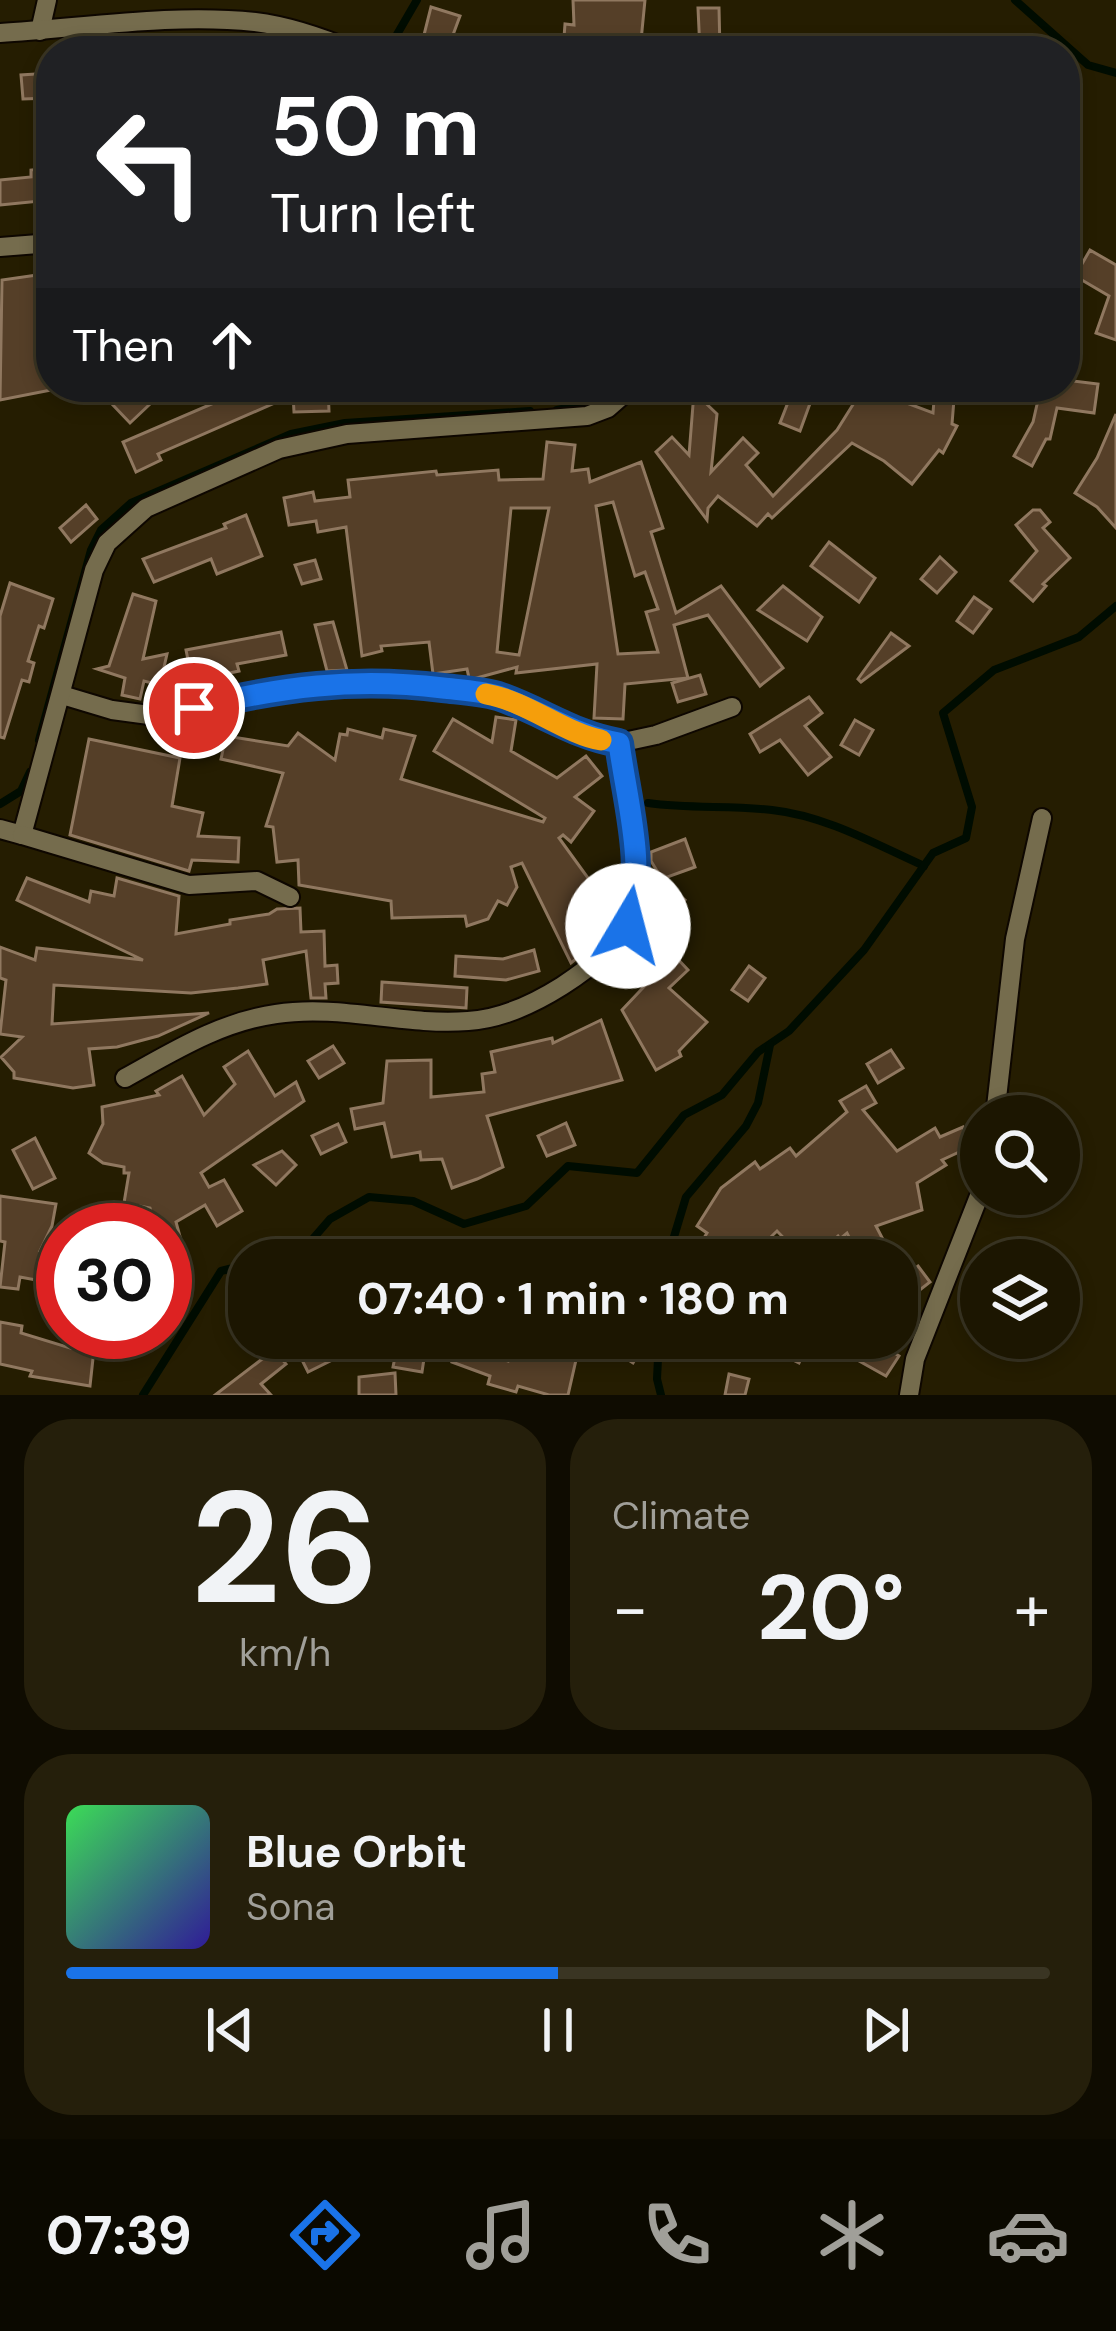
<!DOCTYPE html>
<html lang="en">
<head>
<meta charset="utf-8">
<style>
  :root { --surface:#1c1601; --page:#251f0b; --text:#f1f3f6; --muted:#a09f99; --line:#3a3523; --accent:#1a73e8 }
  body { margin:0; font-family:"DM Sans",sans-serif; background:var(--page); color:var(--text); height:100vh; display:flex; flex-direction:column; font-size:45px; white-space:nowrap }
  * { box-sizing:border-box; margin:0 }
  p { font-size:39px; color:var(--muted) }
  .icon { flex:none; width:66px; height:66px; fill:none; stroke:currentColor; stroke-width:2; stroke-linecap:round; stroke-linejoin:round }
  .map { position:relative; height:1395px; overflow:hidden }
  .side { display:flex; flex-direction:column; gap:24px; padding:24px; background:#0f0c01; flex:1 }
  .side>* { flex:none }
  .top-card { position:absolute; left:36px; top:36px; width:1044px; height:366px; border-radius:48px; box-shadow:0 6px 18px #0003,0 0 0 3px var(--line); background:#202124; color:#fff; overflow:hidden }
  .buttons { position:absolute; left:960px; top:1095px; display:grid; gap:24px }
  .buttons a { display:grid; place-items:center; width:120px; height:120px; border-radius:50%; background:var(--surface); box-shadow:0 6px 18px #0003,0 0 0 3px var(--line); font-size:60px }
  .speed { position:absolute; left:36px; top:1203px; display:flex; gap:24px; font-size:60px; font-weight:700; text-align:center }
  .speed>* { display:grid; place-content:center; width:156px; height:156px; border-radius:50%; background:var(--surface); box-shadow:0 6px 18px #0003,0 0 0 3px var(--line); line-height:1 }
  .speed .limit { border:18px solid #d22; background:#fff; color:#111 }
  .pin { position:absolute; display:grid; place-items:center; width:102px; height:102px; color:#fff; margin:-51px; border:6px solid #fff; border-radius:50%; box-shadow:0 3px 12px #0007 }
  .me { position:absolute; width:132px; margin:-66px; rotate:8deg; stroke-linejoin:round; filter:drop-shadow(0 0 9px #0008) }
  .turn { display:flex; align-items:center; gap:42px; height:252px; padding:0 36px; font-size:54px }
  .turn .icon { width:156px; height:156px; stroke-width:2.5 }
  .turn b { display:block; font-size:84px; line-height:102px }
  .then { display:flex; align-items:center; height:114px; padding:0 36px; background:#0003; gap:24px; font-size:45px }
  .big { font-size:90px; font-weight:700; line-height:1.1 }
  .side .widget { flex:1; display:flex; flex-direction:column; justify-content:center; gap:18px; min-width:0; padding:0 42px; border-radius:48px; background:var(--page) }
  .side .dial { align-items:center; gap:0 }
  .dial b { font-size:156px; line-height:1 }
  .song { display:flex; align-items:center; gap:36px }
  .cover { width:144px; height:144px; border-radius:18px; background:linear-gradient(135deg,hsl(130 70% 55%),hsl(250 70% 35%)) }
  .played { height:12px; border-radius:6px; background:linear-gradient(90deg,var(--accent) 50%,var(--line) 50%) }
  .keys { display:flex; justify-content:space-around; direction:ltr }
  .heat { display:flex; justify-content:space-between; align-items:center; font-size:66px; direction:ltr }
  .side .tiles { flex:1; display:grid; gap:24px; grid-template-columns:1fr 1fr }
  .widget:last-child { grid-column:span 2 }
  .trip { position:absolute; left:228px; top:1239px; width:690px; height:120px; border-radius:48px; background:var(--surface); box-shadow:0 6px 18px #0003,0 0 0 3px var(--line); font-weight:700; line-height:120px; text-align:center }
  .tabs { display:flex; height:192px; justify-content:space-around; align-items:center; background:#0b0900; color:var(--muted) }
  .tabs .icon { width:84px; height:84px }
  .tabs .selected { color:var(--accent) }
  .tabs b { font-size:54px; color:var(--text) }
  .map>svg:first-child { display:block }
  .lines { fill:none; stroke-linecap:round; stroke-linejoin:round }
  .stream { stroke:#000c01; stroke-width:8 }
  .building { fill:#553f28; stroke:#907860; stroke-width:3; fill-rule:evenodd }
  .minor-casing { stroke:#0e0700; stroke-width:22 }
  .minor { stroke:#756c4d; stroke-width:18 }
  .route-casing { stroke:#114b97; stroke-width:30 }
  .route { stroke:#1a73e8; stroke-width:21 }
  .slow { stroke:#f59e0b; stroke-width:21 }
</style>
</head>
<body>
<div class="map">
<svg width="1116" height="1395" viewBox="0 0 1116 1395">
  <rect width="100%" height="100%" fill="#251d01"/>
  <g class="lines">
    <g class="stream">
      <polyline points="1015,0 1088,65 1116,73"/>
      <polyline points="260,37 322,51"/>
      <polyline points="392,43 417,0"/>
      <polyline points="557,410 593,403 615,390"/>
      <polyline points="39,740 91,550 101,530 131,503 291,434 345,423 530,411"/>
      <path d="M648,803c42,6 82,2 124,7 54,6 103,34 152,56"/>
      <polyline points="0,804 21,791 30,772"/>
      <polyline points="262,1260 304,1249 330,1219 369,1197 413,1201 464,1224 526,1206 568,1166 637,1173 684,1115 722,1095 758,1052 789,1031 864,950 933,853 966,838 972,807 943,713 994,670 1079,637 1116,606"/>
      <polyline points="667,1260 686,1197 746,1126 758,1103 770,1045"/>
      <polyline points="659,1338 657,1379 661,1395"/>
      <polyline points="143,1395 221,1271 249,1264"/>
    </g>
  </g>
  <g class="building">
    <polygon points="573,0 645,0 640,51 563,51 565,24 574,25"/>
    <polygon points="431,7 460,16 447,51 420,51"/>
    <polygon points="698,8 719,8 720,51 700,51"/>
    <polygon points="51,73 51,98 23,99 21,75"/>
    <polygon points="51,168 51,200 0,205 0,180 31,177 31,170"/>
    <polygon points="1090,250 1116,265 1116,340 1096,333 1109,296 1075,276"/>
    <polygon points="51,273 51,390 0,400 2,280"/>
    <polygon points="1065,380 1098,384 1094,413 1057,408 1050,439 1046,439 1032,466 1014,456 1033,422 1041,387 1065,387"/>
    <polygon points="129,387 168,387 130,423 112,404"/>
    <polygon points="251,387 328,387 329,411 294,412 293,395 158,454 161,460 136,472 123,442"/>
    <polygon points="794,387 816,387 800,431 780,423"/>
    <polygon points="864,387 933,413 935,387 955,387 952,424 957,426 943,453 939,450 912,484 884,461 852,443 772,518 768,514 757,526 718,496 708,508 707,520 656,452 672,437 689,455 694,392 717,414 711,472 743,438 758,453 746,465 773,496 837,430"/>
    <polygon points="1116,414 1116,528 1097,507 1075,493 1097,458"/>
    <path d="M547,442l28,3 -3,26 16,-2 2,13 51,-20 22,66 -12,4 25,81 45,-27 62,82 -23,18 -52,-71 -34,10 14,53 -63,6 -2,35 -29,-1 3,-54 -81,9 1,-6 -44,12 -4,-1 -2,-9 -34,5 -4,-32 -48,4 1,5 -20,5 -16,-129 -28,5 -2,-11 -27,4 -5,-27 29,-6 2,9 35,-4 -2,-17 88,-9 1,4 61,-5 1,10 44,-1zM613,502l22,74 10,-4 13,37 -12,3 12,40 -40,2 -22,-148zM511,508h38l-30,147 -22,-3z"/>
    <polygon points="86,505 97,519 71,542 60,528"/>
    <polygon points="1033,510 1040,510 1050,522 1043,528 1070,558 1043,584 1046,586 1033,601 1011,581 1037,551 1016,525"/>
    <polygon points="246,515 262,556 217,574 211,559 154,582 143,559 226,528 224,524"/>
    <polygon points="829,542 875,578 859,602 811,566"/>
    <polygon points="940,557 956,572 937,593 921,579"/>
    <polygon points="315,560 321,579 302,584 295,565"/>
    <polygon points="10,583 53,599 44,628 39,626 28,661 34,663 29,682 22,680 4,738 0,737 0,616"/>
    <polygon points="783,586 822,617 807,641 758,610"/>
    <polygon points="133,594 156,601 143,659 167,654 160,685 144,681 140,699 122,695 125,678 97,669 109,666"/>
    <polygon points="974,597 991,609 973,633 957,621"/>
    <polygon points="333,622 347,670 327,671 315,625"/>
    <polygon points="281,632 286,655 237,664 239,671 211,677 213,686 194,690 186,650"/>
    <polygon points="891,633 909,646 861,682 858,679"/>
    <polygon points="700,675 706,694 678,702 672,683"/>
    <polygon points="809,697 822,713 805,726 831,757 808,775 780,740 760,752 750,734"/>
    <polygon points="496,717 516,720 511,751 557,778 586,756 602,776 575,797 594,811 571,842 563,835 559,838 617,918 599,941 571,963 522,863 511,867 517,887 507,905 498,901 488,919 467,926 465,916 392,918 391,901 299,885 298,860 277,862 273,827 266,826 283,773 221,759 226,736 288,746 298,733 335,760 340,734 347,735 348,729 382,738 384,729 415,736 401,779 543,822 545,818 434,751 453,719 492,742"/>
    <polygon points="855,720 873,730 859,755 841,745"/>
    <polygon points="89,739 180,758 172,806 203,813 198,836 239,838 238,862 192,860 189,871 70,835"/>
    <polygon points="685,839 695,867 662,879 651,861 651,852"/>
    <polygon points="27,878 89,902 91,891 114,896 117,878 179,896 176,934 230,924 230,920 269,914 277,909 300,908 301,932 324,931 325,966 337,965 338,983 325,984 326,998 311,998 306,951 263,960 267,984 238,988 191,993 54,985 52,1024 209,1013 158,1036 117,1047 89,1049 94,1085 73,1088 14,1078 14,1072 1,1057 22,1037 0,1034 6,980 0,978 0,947 35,960 37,948 143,960 17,900"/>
    <polygon points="669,887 685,900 666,922 651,909"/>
    <polygon points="534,950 539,971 506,980 455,976 456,956 503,959"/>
    <polygon points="674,955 688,970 669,988 707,1022 679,1051 681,1056 656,1070 622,1010"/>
    <polygon points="749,966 765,978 748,1001 732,990"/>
    <polygon points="382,982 467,988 466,1008 381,1002"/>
    <polygon points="601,1020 622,1080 487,1116 503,1167 477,1179 452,1188 442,1159 421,1160 420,1152 392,1157 384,1123 355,1129 351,1109 383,1103 387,1061 431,1060 431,1097 484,1092 482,1074 495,1072 491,1052 552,1038 553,1043"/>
    <polygon points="333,1046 344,1063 319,1078 308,1061"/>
    <polygon points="891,1050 903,1068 878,1083 867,1064"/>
    <polygon points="248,1051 275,1096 296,1082 304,1101 201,1173 209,1187 224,1180 242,1211 217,1226 205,1205 176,1222 185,1255 165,1260 165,1226 156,1228 150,1208 124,1203 129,1173 124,1173 124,1167 103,1163 89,1153 103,1124 102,1107 159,1095 156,1091 182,1076 204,1115 235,1084 224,1067"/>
    <polygon points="866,1086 876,1103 863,1110 897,1151 935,1128 940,1137 963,1127 972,1146 942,1160 946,1165 917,1183 922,1210 876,1226 889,1251 871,1260 861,1260 847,1233 840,1239 838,1236 812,1260 805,1260 777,1231 747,1260 705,1260 694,1254 707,1233 697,1226 721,1188 755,1162 760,1169 790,1148 796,1156 847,1112 840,1101"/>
    <polygon points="566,1123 575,1145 547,1156 538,1136"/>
    <polygon points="338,1124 346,1142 321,1154 312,1136"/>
    <polygon points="35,1138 55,1178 33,1189 13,1150"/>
    <polygon points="282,1151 296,1165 276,1185 254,1165"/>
    <polygon points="0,1196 56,1204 52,1226 40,1251 63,1256 63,1285 20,1277 18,1289 0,1287 5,1242 0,1241"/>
    <polygon points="530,1241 591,1246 590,1260 529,1260"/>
    <polygon points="918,1266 930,1282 907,1300 897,1282"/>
    <polygon points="0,1322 22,1326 21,1333 70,1348 69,1337 95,1340 90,1386 30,1376 32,1371 0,1364"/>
    <polygon points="513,1338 581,1338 568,1395 549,1395 518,1386 516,1392 488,1384 490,1376 452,1362 459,1344 508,1361"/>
    <polygon points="621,1338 630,1338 643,1346 633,1363 613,1350"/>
    <polygon points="788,1338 810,1338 799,1363 783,1355"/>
    <polygon points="818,1338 872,1338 899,1356 886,1376"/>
    <polygon points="324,1341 334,1359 308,1372 299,1354"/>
    <polygon points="397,1347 425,1352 422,1372 393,1367"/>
    <polygon points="274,1350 286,1364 261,1384 271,1395 215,1395"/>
    <polygon points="395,1373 396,1395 359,1395 359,1377"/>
    <polygon points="729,1374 749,1379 745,1395 725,1395"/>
  </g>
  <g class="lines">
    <defs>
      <g id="minor">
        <polyline points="40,31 47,0"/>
        <path d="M0,33c83,-5 172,-20 255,-11 34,4 68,16 99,29"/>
        <polyline points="0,247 51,243"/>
        <polyline points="62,695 112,710 164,717 274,688 385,681 494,695 550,717 587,738 619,743"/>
        <polyline points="0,829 22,835 94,570 107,543 146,508 279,449 347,434 587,416 608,408 632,387"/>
        <polyline points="22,835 189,885 257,881 290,897"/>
        <path d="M125,1078c49,-27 95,-56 151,-64 64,-10 128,12 192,7 33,-2 67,-18 94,-35 23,-15 54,-37 67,-62 23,-47 -3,-131 -10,-181l37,-8 76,-28"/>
        <polyline points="995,1116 1015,939 1042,818"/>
        <polyline points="909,1395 915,1359 981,1191"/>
      </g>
    </defs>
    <use href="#minor" class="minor-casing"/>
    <use href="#minor" class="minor"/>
  </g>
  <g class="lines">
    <defs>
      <path id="route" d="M194,708c86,-21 160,-31 249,-20 18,2 38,3 55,8 42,14 77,40 121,47 8,60 28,123 9,183"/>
    </defs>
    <use href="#route" class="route-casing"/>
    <use href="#route" class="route"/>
    <path class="slow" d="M486,694c41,7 80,40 115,46"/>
  </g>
</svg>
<div class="buttons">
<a><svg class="icon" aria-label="search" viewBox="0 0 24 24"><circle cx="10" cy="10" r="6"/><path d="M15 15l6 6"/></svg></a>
<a><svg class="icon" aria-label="layers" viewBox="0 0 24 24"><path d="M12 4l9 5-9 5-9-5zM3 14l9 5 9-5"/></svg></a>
</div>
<div class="speed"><div class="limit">30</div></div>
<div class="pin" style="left:194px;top:708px;background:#d93025"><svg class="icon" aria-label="arrive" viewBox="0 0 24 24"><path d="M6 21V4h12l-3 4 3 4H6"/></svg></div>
<svg class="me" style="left:628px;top:926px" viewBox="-20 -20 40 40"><circle r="19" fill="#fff"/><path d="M0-13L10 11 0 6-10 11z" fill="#1a73e8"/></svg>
<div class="trip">07:40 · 1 min · 180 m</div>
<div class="top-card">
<div class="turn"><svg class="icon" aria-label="left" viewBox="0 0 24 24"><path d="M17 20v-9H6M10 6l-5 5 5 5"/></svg><div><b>50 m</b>Turn left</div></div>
<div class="then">Then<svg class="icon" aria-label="ahead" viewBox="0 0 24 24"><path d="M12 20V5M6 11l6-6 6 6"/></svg></div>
</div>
</div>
<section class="side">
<div class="tiles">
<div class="widget dial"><b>26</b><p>km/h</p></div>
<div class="widget"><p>Climate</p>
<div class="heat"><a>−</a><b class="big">20°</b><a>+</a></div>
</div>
<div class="widget">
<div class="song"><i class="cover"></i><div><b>Blue Orbit</b><p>Sona</p></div></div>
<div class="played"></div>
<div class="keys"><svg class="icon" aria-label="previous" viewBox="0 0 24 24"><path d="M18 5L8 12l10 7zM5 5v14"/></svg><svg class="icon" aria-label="pause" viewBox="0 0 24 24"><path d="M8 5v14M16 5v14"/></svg><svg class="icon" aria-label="next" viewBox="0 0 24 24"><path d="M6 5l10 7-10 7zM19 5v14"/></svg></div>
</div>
</div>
</section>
<nav class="tabs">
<b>07:39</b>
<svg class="icon selected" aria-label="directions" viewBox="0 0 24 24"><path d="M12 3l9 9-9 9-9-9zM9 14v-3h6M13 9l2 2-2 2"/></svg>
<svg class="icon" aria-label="music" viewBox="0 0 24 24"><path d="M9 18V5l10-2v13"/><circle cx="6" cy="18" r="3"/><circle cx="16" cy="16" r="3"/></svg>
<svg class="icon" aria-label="phone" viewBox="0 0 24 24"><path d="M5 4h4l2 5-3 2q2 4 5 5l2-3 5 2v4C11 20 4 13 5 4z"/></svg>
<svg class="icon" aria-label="climate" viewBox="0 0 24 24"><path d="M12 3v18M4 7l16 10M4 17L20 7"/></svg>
<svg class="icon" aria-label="car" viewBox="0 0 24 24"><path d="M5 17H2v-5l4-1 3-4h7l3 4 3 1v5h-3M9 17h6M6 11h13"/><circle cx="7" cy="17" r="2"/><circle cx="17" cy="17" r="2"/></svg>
</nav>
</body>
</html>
